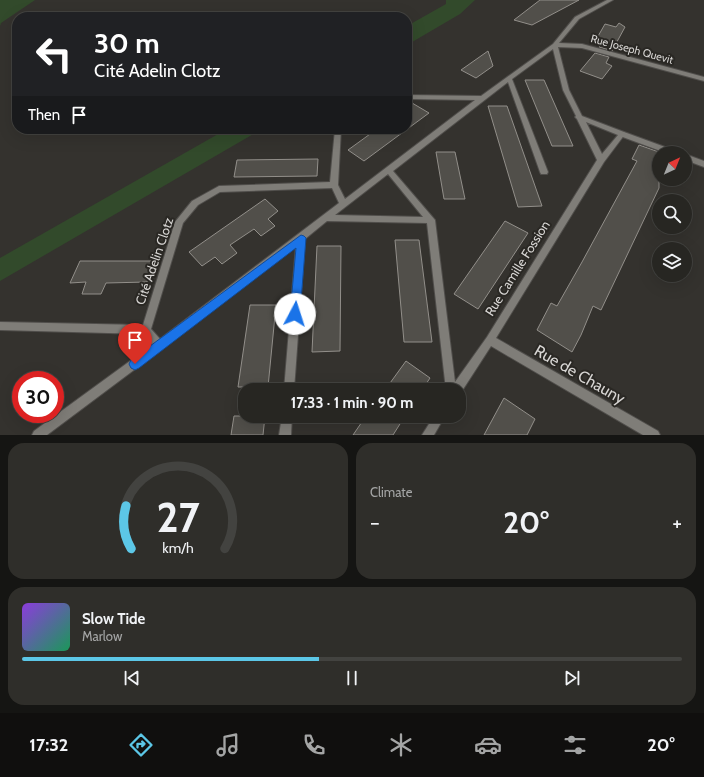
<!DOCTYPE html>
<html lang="en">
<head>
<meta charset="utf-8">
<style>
  :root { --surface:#272622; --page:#2f2e2a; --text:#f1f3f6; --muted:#a4a5a5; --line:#434340; --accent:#5cc7e7 }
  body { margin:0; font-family:Cabin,sans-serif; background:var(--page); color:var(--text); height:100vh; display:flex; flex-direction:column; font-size:15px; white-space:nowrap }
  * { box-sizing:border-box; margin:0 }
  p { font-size:13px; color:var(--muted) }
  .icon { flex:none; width:22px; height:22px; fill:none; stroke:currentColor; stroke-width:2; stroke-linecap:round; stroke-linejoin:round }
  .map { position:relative; height:435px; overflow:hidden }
  .drawer { display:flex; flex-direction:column; gap:8px; padding:8px; background:#151513; flex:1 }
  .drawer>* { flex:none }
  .guide { position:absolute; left:12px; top:12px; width:400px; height:122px; border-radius:16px; box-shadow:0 4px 16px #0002,0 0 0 1px var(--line); background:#202124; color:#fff; overflow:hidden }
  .needle { width:26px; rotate:43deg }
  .buttons { position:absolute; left:652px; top:146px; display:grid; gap:8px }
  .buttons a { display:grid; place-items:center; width:40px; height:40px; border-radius:50%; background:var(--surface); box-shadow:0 4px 16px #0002,0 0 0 1px var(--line); font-size:20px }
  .speed { position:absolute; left:12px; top:371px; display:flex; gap:8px; font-size:20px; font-weight:700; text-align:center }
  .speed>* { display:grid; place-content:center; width:52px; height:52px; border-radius:50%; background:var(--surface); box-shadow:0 4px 16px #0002,0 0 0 1px var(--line); line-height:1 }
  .speed .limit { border:6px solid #d22; background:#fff; color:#111 }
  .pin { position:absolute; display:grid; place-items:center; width:34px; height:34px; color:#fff; margin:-41px -17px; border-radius:50% 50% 50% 0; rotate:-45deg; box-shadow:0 0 4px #0007 }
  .pin .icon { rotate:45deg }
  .me { position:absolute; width:44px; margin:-22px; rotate:5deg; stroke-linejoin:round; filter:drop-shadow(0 0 3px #0008) }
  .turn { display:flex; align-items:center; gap:14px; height:84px; padding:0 16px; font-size:18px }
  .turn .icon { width:52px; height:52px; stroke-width:2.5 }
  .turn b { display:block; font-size:28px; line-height:34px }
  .then { display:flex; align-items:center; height:38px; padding:0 16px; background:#0003; gap:8px; font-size:15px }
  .big { font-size:30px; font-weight:700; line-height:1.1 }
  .drawer .widget { flex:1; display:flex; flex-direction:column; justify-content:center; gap:6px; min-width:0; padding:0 14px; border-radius:16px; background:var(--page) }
  .drawer .dial { align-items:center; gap:0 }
  .dial svg { height:104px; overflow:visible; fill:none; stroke:var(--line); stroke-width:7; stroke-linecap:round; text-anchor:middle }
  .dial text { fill:var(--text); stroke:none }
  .song { display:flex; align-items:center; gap:12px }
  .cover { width:48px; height:48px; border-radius:6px; background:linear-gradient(135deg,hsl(270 70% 55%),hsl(150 70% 35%)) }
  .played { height:4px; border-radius:2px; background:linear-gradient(90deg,var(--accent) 45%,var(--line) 45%) }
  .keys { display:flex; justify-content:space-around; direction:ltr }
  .heat { display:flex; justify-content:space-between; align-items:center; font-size:22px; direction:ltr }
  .drawer .tiles { flex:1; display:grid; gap:8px; grid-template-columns:1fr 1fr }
  .widget:last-child { grid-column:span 2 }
  .trip { position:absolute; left:238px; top:383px; width:228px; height:40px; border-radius:16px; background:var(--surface); box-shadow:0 4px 16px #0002,0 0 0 1px var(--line); font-weight:700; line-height:40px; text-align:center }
  .dock { display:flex; height:64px; justify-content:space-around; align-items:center; background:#100f0e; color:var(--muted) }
  .dock .icon { width:28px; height:28px }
  .dock .current { color:var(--accent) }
  .dock b { font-size:18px; color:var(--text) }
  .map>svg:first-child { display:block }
  .green { fill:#324a2b }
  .building { fill:#514f4a; stroke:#928f8a }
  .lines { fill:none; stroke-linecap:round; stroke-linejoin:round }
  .lane-casing { stroke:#504e4b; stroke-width:2 }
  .street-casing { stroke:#504e4b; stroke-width:2 }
  .lane { fill:#7f7d78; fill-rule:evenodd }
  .street { fill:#7f7d78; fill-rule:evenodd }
  .route { fill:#1a73e8; stroke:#114b97 }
  .labels { text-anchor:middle; stroke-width:4; stroke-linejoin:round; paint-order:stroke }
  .far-street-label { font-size:11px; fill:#d7d5d3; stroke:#2a2824 }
  .street-label { font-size:13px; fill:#d7d5d3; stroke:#2a2824 }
  .near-street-label { font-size:16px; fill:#d7d5d3; stroke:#2a2824 }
</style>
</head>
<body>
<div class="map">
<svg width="704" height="435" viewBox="0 0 704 435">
  <rect width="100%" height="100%" fill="#34322e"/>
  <g class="green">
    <polygon points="0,0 35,0 1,23 0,26"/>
    <polygon points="446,0 475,0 460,14 407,45 407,26 446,4"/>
    <polygon points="227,129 262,129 0,281 0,258"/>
  </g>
  <g class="building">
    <polygon points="540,0 579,0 532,25 514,20"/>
    <polygon points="619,23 625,27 612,51 599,47 605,41 597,38 605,24 616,27"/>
    <polygon points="488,51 493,66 476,78 461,70"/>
    <polygon points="595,53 609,57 606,63 612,66 602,79 580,71"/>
    <polygon points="525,80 544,80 573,146 552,146"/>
    <polygon points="407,100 429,113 364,161 348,150 377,129 407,129"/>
    <polygon points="488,106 507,106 542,206 518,207"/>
    <polygon points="639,145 659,152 659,188 601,310 593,306 581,335 572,352 537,330 551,303 557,306 582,262 637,161 632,159"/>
    <polygon points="436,152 455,152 465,199 444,199"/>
    <polygon points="318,159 317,176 234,177 237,160"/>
    <polygon points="265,199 278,211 268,219 275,226 261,236 254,229 230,245 237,253 222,264 215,257 202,266 189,252"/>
    <polygon points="505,221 528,233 478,309 454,294"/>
    <polygon points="395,240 419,240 432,342 404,342"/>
    <polygon points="317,246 341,246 340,351 312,352"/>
    <polygon points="80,261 153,261 147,282 106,283 101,294 82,294 86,282 70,283"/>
    <polygon points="250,305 276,305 268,387 238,387"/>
    <polygon points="406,361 430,378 422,390 385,390"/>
    <polygon points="504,398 535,419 527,435 484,435"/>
    <polygon points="234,416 265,416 263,435 231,435"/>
    <polygon points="366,416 405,416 393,435 353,435"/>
  </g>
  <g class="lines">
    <defs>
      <g id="lane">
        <polygon points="620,132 624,132 676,151 677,153 666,153 620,136 619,134"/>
        <polygon points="685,154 704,161 704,167 685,160"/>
      </g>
      <g id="street">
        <path d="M607,0h6l-34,19 -20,24 23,1 122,33v4l-122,-33 -24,-1 11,43 13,26 42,16 1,2 -21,28 -108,176 162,93 2,4h-17l-152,-89 -31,48 -1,-4h-13l-19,-167 -100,-2 -22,18 -11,151h-10l12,-145 -134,104 -115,86h-15l2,-4 118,-86 -8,-11 -144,-4v-8l143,3 32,-103 17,-21 27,-15 111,-4 5,-53h6l-3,56 7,14 130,-99 -68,-1v-4l74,1 72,-52 22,-27zM553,49l10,41 13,26 -1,1 2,2 20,41 -110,177 -32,45 -20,-162 -42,-49 115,-89 32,90 1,2h6l1,-2 -36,-93zM586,122l32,13 -16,19zM388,174l35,43 -88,-2zM332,188l7,15 -179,136 -9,-10 32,-106 15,-18 22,-13z"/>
        <polygon points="282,416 292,416 291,435 279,435"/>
        <polygon points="434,416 445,416 434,435 422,435"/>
      </g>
    </defs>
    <use href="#lane" class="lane-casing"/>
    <use href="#street" class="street-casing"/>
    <use href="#lane" class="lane"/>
    <use href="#street" class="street"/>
  </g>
  <polygon class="route" points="301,235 304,236 306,238 300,314 299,318 295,319 291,318 290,314 296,248 139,368 135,370 131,368 129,364 131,360"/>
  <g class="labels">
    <g class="far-street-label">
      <text transform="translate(632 49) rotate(15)" y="4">Rue Joseph Quevit</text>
    </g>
    <g class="street-label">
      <text transform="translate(154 261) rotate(-71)" y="5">Cité Adelin Clotz</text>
      <text transform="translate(517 268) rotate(-58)" y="5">Rue Camille Fossion</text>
    </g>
    <g class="near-street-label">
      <text transform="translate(580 374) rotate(30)" y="6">Rue de Chauny</text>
    </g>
  </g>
</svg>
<div class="buttons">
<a><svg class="needle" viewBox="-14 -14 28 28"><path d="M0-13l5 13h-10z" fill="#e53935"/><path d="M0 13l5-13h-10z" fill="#a4a5a5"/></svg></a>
<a><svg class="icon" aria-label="search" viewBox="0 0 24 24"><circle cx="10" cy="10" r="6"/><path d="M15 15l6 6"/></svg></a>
<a><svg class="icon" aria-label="layers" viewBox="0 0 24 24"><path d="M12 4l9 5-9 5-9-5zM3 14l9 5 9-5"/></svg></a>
</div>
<div class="speed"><div class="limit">30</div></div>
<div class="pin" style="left:135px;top:364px;background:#d93025"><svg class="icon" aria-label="arrive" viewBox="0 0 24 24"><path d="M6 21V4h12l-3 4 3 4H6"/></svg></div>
<svg class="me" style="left:295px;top:314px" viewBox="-20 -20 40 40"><circle r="19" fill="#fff"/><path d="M0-13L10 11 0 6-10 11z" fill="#1a73e8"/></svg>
<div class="trip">17:33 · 1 min · 90 m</div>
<div class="guide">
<div class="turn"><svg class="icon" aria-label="left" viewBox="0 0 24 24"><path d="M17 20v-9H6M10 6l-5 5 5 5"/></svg><div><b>30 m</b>Cité Adelin Clotz</div></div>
<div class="then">Then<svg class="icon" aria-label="arrive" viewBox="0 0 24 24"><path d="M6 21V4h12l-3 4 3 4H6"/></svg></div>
</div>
</div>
<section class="drawer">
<div class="tiles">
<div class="widget dial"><svg viewBox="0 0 100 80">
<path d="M14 69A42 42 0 1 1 86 69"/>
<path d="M14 69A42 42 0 0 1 10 36" stroke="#5cc7e7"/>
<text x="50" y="56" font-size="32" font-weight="700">27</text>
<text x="50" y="72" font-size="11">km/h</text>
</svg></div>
<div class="widget"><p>Climate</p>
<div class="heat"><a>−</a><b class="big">20°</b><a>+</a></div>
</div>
<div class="widget">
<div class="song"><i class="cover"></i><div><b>Slow Tide</b><p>Marlow</p></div></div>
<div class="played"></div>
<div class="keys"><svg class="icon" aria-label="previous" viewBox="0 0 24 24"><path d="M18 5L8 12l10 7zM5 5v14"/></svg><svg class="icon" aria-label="pause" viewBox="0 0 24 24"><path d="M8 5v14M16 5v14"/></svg><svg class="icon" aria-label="next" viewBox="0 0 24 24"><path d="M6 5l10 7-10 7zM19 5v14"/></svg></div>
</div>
</div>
</section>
<nav class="dock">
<b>17:32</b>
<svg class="icon current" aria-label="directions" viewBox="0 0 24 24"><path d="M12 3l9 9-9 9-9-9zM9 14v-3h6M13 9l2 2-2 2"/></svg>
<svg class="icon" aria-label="music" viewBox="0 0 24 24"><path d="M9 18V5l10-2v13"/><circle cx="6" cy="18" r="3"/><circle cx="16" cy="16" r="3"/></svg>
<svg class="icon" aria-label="phone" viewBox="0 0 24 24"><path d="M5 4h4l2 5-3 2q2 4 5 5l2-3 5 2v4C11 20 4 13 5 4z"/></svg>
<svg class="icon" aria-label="climate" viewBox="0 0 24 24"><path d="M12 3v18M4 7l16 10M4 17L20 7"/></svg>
<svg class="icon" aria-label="car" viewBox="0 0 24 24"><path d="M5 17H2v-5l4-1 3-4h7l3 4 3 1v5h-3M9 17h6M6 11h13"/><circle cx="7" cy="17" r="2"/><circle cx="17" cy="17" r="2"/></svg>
<svg class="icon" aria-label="filters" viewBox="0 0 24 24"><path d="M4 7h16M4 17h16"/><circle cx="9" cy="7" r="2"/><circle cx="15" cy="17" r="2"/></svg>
<b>20°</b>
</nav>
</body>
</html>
